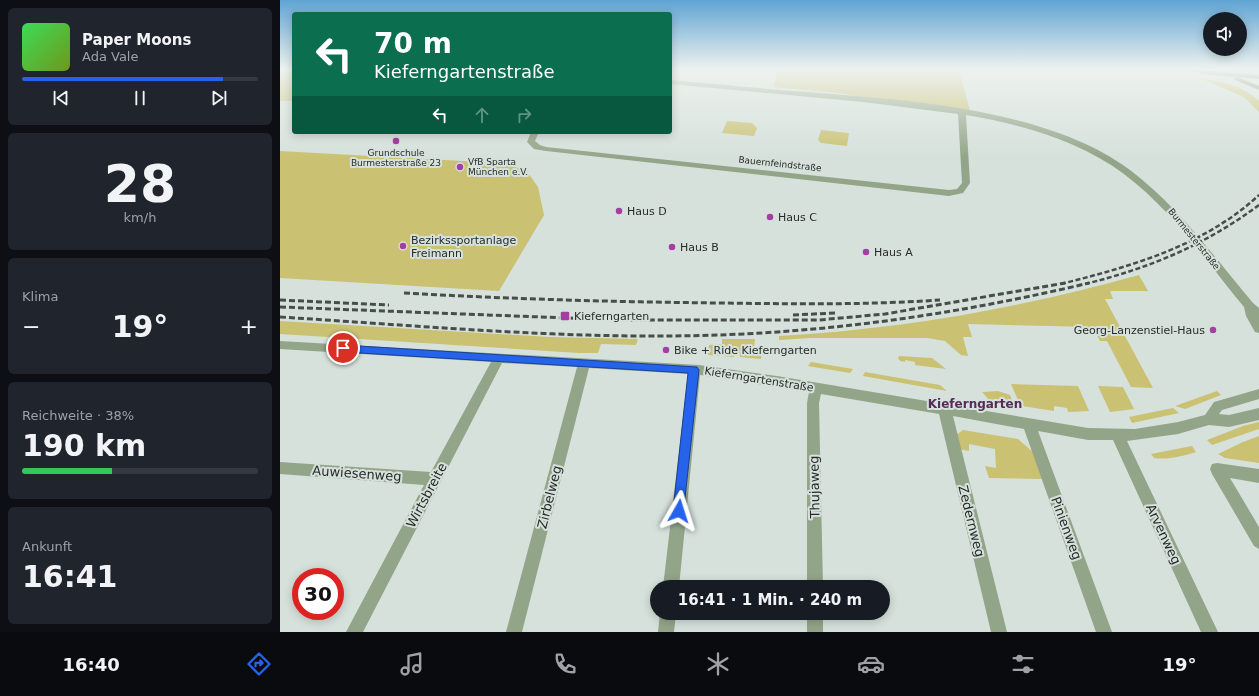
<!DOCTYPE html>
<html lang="de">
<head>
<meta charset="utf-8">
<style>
  :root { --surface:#171b24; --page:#20242c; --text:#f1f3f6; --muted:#9ea1a6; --line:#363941; --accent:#2563eb }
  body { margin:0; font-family:"DejaVu Sans",sans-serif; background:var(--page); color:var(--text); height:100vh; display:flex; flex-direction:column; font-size:15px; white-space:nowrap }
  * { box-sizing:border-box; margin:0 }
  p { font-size:13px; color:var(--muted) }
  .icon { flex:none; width:22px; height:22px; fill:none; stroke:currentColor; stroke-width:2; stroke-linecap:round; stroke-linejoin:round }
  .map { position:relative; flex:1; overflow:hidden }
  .panel { display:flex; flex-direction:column; gap:8px; padding:8px; background:#0d0f14; width:280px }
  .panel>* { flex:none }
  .hud { position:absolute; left:12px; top:12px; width:380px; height:122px; border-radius:4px; box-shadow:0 2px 10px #0003; background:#0b6e4f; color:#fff; overflow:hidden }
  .fabs { position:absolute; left:923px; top:12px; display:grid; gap:8px }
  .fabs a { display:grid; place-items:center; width:44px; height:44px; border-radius:50%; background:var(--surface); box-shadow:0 2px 10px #0003; font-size:20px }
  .speed { position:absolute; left:12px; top:568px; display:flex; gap:8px; font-size:20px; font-weight:700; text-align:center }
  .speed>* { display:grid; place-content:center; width:52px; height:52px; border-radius:50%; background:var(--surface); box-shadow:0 2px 10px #0003; line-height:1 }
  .speed .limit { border:6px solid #d22; background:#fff; color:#111 }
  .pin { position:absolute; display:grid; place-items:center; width:34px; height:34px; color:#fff; margin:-17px; border:2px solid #fff; border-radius:50%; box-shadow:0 1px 4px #0007 }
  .me { position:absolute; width:44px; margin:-22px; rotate:6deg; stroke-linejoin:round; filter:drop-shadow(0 0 3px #0008) }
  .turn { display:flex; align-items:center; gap:14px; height:84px; padding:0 16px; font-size:18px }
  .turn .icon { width:52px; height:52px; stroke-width:2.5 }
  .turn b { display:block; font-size:28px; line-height:34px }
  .lanes { display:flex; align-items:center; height:38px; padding:0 16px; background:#0003; justify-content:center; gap:20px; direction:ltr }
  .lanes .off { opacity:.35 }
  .big { font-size:30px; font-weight:600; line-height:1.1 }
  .panel .widget { flex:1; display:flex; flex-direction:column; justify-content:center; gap:6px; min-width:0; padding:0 14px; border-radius:6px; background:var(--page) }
  .panel .dial { align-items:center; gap:0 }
  .dial b { font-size:52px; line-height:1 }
  .song { display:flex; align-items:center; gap:12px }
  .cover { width:48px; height:48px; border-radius:6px; background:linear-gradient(135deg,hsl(130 70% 55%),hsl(80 70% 35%)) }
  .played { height:4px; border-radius:2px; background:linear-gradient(90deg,var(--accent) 85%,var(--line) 85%) }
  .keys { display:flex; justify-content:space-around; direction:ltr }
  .heat { display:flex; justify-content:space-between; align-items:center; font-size:22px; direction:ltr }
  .charge { height:6px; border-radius:3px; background:linear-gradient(90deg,#34c759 38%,var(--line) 0) }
  .trip { position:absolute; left:370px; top:580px; width:240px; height:40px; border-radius:20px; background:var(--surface); box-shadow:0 2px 10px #0003; font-weight:600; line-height:40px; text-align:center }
  .tabs { display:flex; height:64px; justify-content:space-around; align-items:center; background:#090b0e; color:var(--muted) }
  .tabs .icon { width:28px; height:28px }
  .tabs .on { color:var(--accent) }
  .tabs b { font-size:18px; color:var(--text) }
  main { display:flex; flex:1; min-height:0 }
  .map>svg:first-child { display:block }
  .green { fill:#cac172 }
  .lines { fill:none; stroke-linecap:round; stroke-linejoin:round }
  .minor { fill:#93a589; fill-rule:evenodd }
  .secondary { fill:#6e895f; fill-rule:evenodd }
  .rail-far1 { stroke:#474d4a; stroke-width:2.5; stroke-dasharray:5 2.5; stroke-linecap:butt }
  .rail { stroke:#474d4a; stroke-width:3; stroke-dasharray:6 3; stroke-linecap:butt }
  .route { fill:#2563eb; stroke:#184099 }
  .poi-dot { fill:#a43ea2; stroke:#d6e1dc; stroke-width:1.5 }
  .labels { text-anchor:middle; stroke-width:4; stroke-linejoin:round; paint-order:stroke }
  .far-poi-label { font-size:9px; fill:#262b29; stroke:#d6e1dc }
  .far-street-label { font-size:9px; fill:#262b29; stroke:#d6e1dc }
  .poi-label { font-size:11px; fill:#262b29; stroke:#d6e1dc; text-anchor:start }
  .street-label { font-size:11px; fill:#262b29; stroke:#d6e1dc }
  .neighbourhood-label { font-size:12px; font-weight:bold; fill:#5b2959; stroke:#d6e1dc }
  .near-street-label { font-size:13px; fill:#262b29; stroke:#d6e1dc }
</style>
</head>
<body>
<main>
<section class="panel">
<div class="widget">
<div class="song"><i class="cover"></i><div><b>Paper Moons</b><p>Ada Vale</p></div></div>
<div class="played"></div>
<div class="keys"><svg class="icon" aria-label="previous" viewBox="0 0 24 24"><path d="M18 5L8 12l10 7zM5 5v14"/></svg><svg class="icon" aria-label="pause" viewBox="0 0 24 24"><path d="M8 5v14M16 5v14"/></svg><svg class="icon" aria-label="next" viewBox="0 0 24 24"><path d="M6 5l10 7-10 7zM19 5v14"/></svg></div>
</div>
<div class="widget dial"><b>28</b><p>km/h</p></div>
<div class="widget"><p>Klima</p>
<div class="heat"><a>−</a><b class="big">19°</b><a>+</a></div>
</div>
<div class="widget"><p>Reichweite · 38%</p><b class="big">190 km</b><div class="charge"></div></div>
<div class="widget"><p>Ankunft</p><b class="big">16:41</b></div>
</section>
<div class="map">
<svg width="979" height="632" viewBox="0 0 979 632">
  <rect width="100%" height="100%" fill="#d6e1dc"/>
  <g class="green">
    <polygon points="498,69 679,69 690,111 557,93 493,87"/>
    <polygon points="0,72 14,73 14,101 0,101"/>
    <path d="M922,79c21,2 41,7 57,22v11l-15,-15z"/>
    <polygon points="447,121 472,123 477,128 474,136 442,133"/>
    <polygon points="541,130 569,133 567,146 541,143 538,140"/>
    <polygon points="0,151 219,163 246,170 258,187 264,215 219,291 0,278"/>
    <path d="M859,275l9,16h-38l3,8h-8l48,89 -22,-1 -24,-46h-7l-7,-14 -125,-3 4,13h-9l5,19 -7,-1 -16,-14 -18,-3h-117l-31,2v-4c122,-7 242,-28 360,-61z"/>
    <polygon points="0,321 270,337 358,339 356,345 321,344 318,353 299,353 0,334"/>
    <polygon points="442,339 475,339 474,347 482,347 481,359 460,357 459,349 454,349 454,357 428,355 429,345 442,344"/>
    <polygon points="619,356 652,358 666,369 635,365 635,362 625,360 625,362 620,361 618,358"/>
    <polygon points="531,362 573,369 570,373 528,366"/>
    <polygon points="585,372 660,385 667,391 583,376"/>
    <polygon points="731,384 798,386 809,411 788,412 787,408 774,406 774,411 742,406 738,400"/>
    <polygon points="818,386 843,387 854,409 830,412"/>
    <polygon points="718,391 730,395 734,405 711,402 702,392"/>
    <polygon points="937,391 941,395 905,409 895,406"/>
    <polygon points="893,408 899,413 852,423 849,417"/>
    <polygon points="979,422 979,429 932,445 927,440 963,426"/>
    <polygon points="683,430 738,439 753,452 762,479 709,478 705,466 716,468 715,449 689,444 689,451 678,449 676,435"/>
    <polygon points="979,436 979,463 945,458 938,454 963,442"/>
    <path d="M912,446l4,6c-13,4 -28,8 -42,6l-3,-4z"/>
  </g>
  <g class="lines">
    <g class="minor">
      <path d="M390,80c46,4 92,9 138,12 99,8 241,17 322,78 49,37 84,87 123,133l6,5v25l-4,-1 -9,-16 -2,-9c-38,-46 -72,-97 -120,-133 -45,-34 -104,-50 -158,-59l4,68 -7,10 -14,3 -403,-45 -12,-2 -7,-7 4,-10h8l-4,9 5,4 6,2 403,43 8,-1 5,-6 -4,-69 -95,-12 -193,-18z"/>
      <polygon points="0,341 419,365 497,376 808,428 855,429 898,422 925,415 934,402 979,389 979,399 942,410 939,414 949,415 979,408 979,420 949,427 929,425 898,434 847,441 938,632 921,632 833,440 808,440 758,431 832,632 816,632 744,429 673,416 727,632 711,632 659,414 541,394 539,403 543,587 527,587 527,403 529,392 420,375 399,587 383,587 408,374 309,368 242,632 226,632 297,367 222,363 83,632 66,632 144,485 0,474 0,462 151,472 211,362 0,349"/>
      <polygon points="937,463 979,469 979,483 950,478 979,527 979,549 974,546 932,474 930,469 932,464"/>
      <polygon points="380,613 396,613 394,632 378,632"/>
      <rect x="527" y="613" width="16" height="19"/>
    </g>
    <g class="secondary">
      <polygon points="908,69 979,75 979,79 923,74"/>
      <polygon points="957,77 979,86 979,90 955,80 954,79"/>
    </g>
    <g class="rail-far1">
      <path d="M781,284c71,-18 143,-38 198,-89"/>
      <path d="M805,284c65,-16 120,-39 174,-79"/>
    </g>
    <g class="rail">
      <path d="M124,293c106,6 212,9 318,10 73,1 145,2 218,-3"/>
      <polyline points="0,300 109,305"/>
      <polyline points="0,307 340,320 539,320 605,314 785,283"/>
      <polyline points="513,315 555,313"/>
      <path d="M0,317c145,9 291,23 437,18 125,-4 250,-23 372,-52"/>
    </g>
  </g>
  <linearGradient id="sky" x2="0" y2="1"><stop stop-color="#60a4d3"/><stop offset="0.44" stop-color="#edf2ef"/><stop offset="1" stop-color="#edf2ef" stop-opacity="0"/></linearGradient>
  <rect width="979" height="157" fill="url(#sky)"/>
  <polygon class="route" points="63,345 417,367 419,370 403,516 399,517 394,516 393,511 408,373 63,352 58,348"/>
  <g class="poi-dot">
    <circle cx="116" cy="141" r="4"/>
    <circle cx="180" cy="167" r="4"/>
    <circle cx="339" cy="211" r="4"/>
    <circle cx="490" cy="217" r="4"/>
    <circle cx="123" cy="246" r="4"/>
    <circle cx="392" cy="247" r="4"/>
    <circle cx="586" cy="252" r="4"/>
    <rect x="280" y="311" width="10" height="10" rx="2"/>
    <circle cx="933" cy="330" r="4"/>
    <circle cx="386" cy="350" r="4"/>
  </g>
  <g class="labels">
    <g class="far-poi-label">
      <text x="116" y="156">Grundschule<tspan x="116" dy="10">Burmesterstraße 23</tspan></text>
      <text x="188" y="165" text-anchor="start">VfB Sparta<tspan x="188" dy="10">München e.V.</tspan></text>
    </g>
    <g class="far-street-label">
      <text transform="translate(500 164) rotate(6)" y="3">Bauernfeindstraße</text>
      <text transform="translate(914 239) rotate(51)" y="3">Burmesterstraße</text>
    </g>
    <g class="poi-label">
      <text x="347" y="215">Haus D</text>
      <text x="498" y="221">Haus C</text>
      <text x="131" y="244">Bezirkssportanlage<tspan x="131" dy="13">Freimann</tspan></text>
      <text x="400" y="251">Haus B</text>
      <text x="594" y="256">Haus A</text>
      <text x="294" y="320">Kieferngarten</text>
      <text x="925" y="334" text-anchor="end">Georg-Lanzenstiel-Haus</text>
      <text x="394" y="354">Bike + Ride Kieferngarten</text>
    </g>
    <g class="street-label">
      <text transform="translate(479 379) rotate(9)" y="4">Kieferngartenstraße</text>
    </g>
    <g class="neighbourhood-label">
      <text x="695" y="408">Kieferngarten</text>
    </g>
    <g class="near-street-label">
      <text transform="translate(77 473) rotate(4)" y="5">Auwiesenweg</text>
      <text transform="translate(534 487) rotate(-91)" y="5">Thujaweg</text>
      <text transform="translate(146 495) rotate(-62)" y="5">Wirtsbreite</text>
      <text transform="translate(269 497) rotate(-76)" y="5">Zirbelweg</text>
      <text transform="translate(692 521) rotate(76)" y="5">Zedernweg</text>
      <text transform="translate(787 528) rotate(70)" y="5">Pinienweg</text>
      <text transform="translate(884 534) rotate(65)" y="5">Arvenweg</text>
    </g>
  </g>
</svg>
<div class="fabs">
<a><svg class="icon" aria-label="sound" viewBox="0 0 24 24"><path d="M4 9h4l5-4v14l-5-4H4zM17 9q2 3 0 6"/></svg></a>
</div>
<div class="speed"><div class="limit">30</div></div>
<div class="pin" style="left:63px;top:348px;background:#d93025"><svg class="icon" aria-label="arrive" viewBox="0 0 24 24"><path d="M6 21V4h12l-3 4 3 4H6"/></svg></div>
<svg class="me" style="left:399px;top:511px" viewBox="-20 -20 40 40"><path d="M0-17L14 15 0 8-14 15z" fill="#2563eb" stroke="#fff" stroke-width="4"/></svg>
<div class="trip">16:41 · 1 Min. · 240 m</div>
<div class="hud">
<div class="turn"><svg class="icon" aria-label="left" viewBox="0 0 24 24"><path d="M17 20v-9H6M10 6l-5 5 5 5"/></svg><div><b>70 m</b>Kieferngartenstraße</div></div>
<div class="lanes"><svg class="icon" aria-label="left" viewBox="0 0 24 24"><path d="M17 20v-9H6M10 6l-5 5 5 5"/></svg><svg class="icon off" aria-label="ahead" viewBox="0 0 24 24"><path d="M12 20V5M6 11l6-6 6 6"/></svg><svg class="icon off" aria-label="right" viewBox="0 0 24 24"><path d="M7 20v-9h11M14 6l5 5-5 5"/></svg></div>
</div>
</div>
</main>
<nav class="tabs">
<b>16:40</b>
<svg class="icon on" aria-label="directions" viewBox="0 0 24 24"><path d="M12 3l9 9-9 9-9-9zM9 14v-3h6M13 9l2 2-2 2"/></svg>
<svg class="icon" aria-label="music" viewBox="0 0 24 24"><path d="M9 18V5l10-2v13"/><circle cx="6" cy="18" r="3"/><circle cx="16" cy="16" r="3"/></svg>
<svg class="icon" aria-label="phone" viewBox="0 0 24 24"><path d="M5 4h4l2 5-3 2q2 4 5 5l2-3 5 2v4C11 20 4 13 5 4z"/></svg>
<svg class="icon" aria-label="climate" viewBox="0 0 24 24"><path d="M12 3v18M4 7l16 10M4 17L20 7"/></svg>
<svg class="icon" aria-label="car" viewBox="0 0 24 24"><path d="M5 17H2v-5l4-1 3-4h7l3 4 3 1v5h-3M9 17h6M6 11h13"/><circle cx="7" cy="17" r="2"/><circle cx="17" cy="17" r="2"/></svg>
<svg class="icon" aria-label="filters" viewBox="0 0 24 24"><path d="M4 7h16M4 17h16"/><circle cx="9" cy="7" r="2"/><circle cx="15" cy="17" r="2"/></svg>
<b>19°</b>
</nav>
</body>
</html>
